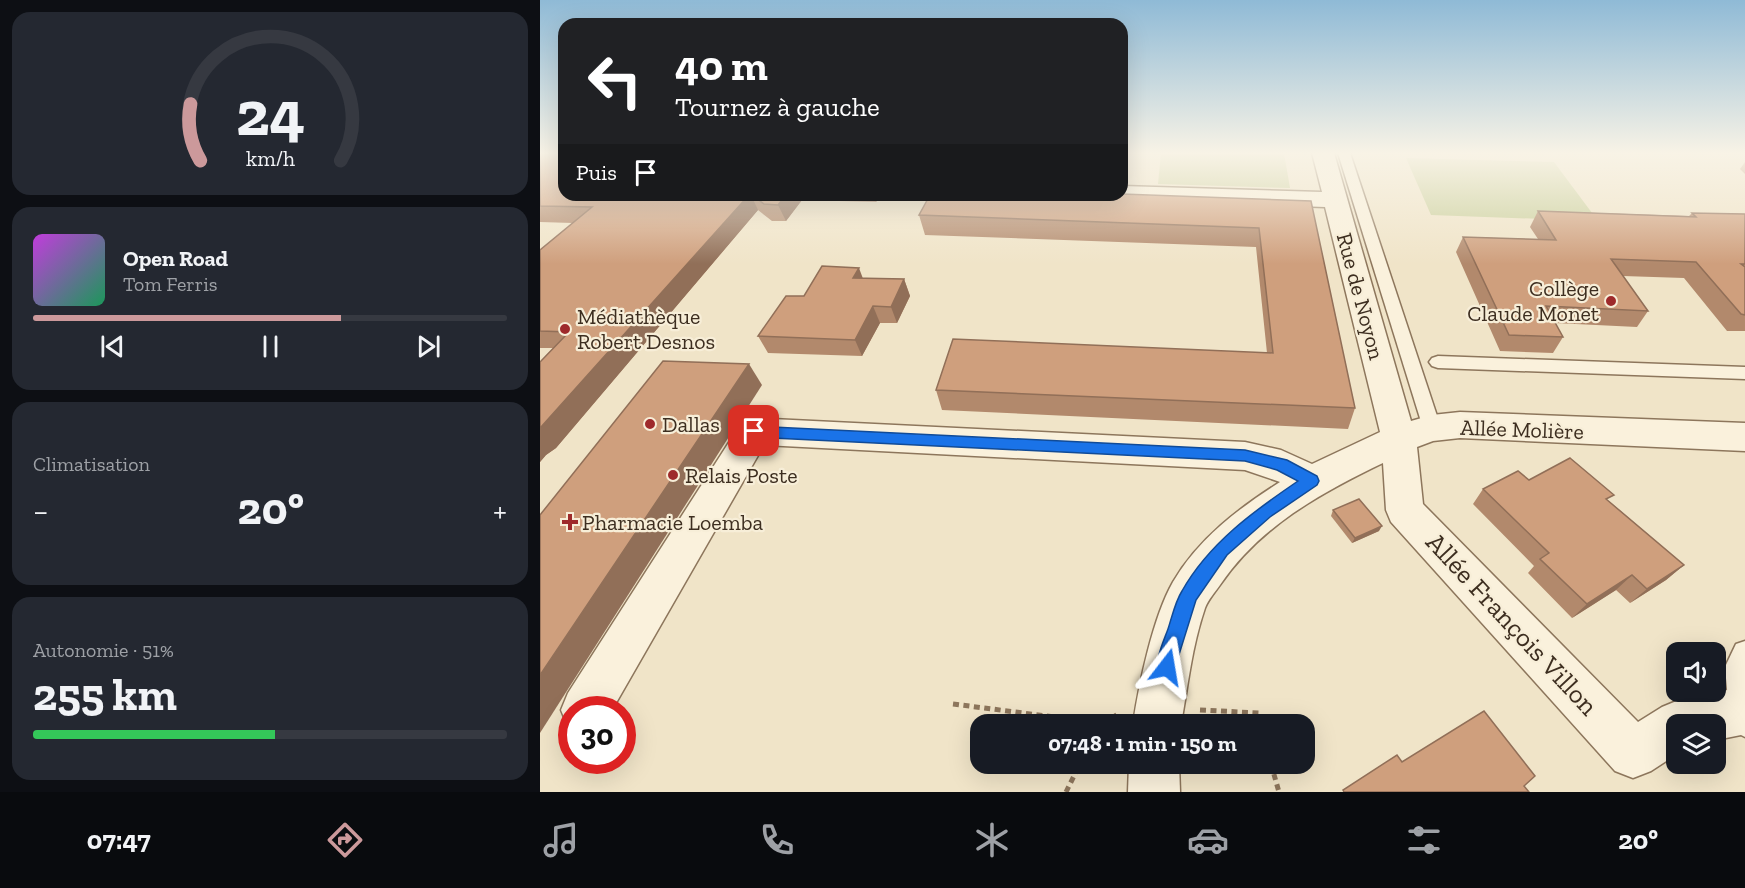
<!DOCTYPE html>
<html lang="fr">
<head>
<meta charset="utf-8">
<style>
  :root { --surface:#171b24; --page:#242831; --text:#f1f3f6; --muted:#9ea1a6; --line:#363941; --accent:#cc999b }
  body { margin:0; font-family:"Zilla Slab",serif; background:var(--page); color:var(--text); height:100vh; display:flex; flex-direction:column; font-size:22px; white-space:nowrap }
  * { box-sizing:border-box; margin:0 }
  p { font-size:20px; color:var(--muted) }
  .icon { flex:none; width:33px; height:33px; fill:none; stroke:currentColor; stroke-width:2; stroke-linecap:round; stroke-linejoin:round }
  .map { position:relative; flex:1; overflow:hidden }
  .side { display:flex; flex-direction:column; gap:12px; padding:12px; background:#0d0f14; width:540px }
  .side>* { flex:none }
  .top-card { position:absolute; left:18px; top:18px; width:570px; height:183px; border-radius:18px; box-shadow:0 6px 24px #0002; background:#202124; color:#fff; overflow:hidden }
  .controls { position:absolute; left:1126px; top:642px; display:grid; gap:12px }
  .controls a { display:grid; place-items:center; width:60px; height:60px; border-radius:12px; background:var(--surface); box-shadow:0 6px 24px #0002; font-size:30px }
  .speed { position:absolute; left:18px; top:696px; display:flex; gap:12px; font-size:30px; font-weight:700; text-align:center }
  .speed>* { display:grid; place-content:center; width:78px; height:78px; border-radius:50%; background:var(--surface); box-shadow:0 6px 24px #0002; line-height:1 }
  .speed .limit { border:9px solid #d22; background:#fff; color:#111 }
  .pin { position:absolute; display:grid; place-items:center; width:51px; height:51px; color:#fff; margin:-26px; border-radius:12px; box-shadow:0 3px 9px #0006 }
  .me { position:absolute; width:66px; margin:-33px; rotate:14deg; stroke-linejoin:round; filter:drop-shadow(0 0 4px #0008) }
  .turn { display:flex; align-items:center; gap:21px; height:126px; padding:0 18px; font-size:27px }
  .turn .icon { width:78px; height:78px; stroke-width:2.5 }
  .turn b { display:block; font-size:42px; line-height:51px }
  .then { display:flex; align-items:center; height:57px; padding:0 18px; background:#0003; gap:12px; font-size:22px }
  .big { font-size:45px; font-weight:800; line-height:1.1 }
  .side .tile { flex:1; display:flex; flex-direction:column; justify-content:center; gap:9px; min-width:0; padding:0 21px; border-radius:18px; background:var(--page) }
  .side .dial { align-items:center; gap:0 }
  .dial svg { height:156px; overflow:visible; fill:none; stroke:var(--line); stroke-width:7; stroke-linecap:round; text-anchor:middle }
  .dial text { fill:var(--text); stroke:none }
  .song { display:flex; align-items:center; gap:18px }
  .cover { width:72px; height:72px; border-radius:9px; background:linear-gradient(135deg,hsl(290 70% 55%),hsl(150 70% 35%)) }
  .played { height:6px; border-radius:3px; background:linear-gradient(90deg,var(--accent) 65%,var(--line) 65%) }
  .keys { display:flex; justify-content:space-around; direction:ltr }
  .heat { display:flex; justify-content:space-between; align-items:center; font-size:33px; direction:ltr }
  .charge { height:9px; border-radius:4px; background:linear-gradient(90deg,#34c759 51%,var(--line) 0) }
  .trip { position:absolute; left:430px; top:714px; width:345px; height:60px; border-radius:18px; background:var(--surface); box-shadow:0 6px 24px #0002; font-weight:800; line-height:60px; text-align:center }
  .dock { display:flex; height:96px; justify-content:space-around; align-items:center; background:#090b0e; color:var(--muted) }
  .dock .icon { width:42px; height:42px }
  .dock .on { color:var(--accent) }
  .dock b { font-size:27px; color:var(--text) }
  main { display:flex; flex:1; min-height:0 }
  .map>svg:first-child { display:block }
  .green { fill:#c9cf9b }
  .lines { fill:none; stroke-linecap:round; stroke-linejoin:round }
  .service-casing { stroke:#8d765c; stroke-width:3 }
  .minor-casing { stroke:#8d765c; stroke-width:3 }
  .path { stroke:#8d765c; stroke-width:5; stroke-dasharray:6 4.5; stroke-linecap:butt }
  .service { fill:#faf1dc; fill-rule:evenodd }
  .minor { fill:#faf1dc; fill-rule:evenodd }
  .wall { fill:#b2896c }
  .shaded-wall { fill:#916f58 }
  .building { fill:#cf9f7d; stroke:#916f58; stroke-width:1.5 }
  .route { fill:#1a73e8; stroke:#114b97; stroke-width:1.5 }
  .poi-dot { fill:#9e2a2b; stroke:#f7eed8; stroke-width:2 }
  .labels { text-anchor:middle; stroke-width:4.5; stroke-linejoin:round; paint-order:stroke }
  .poi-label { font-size:22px; fill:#3d2e20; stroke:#f7eed8; text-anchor:start }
  .street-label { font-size:22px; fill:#3d2e20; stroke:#f7eed8 }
  .near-street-label { font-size:27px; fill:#3d2e20; stroke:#f7eed8 }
</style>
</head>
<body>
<main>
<section class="side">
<div class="tile dial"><svg viewBox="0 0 100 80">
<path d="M14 69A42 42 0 1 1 86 69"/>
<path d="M14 69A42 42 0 0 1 9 40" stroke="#cc999b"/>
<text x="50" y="56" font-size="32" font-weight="700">24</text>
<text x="50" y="72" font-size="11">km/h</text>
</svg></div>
<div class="tile">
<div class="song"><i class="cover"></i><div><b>Open Road</b><p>Tom Ferris</p></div></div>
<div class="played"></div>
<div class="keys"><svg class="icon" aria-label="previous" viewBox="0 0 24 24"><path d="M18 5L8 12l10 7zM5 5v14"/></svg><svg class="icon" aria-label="pause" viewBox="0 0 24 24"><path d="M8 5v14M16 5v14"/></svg><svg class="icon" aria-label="next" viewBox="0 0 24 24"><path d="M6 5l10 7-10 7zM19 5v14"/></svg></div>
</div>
<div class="tile"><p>Climatisation</p>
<div class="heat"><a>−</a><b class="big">20°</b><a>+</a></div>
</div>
<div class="tile"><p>Autonomie · 51%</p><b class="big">255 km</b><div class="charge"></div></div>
</section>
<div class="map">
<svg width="1205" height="792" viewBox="0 0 1205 792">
  <rect width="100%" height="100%" fill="#f0e4c8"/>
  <g class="green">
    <polygon points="621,153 744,153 750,188 618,184"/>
    <polygon points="866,158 1014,162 1058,221 891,215"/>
  </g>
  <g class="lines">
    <defs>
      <g id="service">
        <polygon points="798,153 810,153 901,428 899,433 892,435 885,433 883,428"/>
        <polygon points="898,356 1205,367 1205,379 898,368 892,366 889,362 892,358"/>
        <polygon points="1205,641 1205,723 1202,724 1193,720 1189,711 1185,667 1196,644"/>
      </g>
      <g id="minor">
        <path d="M772,153h22l77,268 21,-6 28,-3 285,11v28l-285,-13 -27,3 -16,6 6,57 215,218 24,-15 17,-7 63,-13 3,1v49l-4,-2 -25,5v-16h-39v30l-26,17 -18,7 -18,-7 -224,-249 -5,-12 -3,-47c-62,30 -123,63 -163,122 -5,7 -12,15 -15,23 -13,38 -17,77 -24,116h-48c6,-40 20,-107 40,-142 25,-43 66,-74 107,-100l-35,-12 -481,-25 -152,265h-40v18l-4,-1 -7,-17 7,-17 174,-271 12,-4 491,24 36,8 31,14 68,-32 -55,-225 -203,-7 -10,-5h10v-9l200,6z"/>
        <polygon points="589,764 639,764 640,792 588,792"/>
      </g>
    </defs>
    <use href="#service" class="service-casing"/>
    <use href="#minor" class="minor-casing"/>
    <g class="path">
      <polyline points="413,704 522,718 542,724"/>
      <polyline points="660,710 719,713 722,724"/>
      <polyline points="563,724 578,714"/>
      <polyline points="731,764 739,792"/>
      <polyline points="526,792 540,764"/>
    </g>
    <use href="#service" class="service"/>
    <use href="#minor" class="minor"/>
  </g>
  <g class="wall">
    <polygon points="0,153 24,195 341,195 336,202 262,200 246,221 232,221 218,210 16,448 6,455 0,462 0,362 13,348 0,348 0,250 33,223 0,222"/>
    <polygon points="1205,162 1205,174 1200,169"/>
    <polygon points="771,201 815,408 808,429 402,410 396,390 727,353 716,247 385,235 379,215"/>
    <polygon points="998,211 1149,216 1152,213 1205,214 1205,331 1187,331 1144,278 1083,276 1108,311 1097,327 1015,323 1023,337 1013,353 960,351 916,252 923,237 998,239 990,227"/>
    <polygon points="323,278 364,279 370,296 357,323 340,323 322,356 228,353 218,336 264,296"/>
    <polygon points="989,480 1069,501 1144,565 1126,580 1090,603 1076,590 1032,618 988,573 994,566 933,504 943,489"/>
    <polygon points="793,510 839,531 812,543 791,516"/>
  </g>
  <g class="shaded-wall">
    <polygon points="209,195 211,195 218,210 16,448 6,455 0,462 0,428"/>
    <polygon points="246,195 260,195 262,200 246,221 238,205"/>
    <polygon points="333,195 341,195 336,202"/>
    <polygon points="319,268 325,284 313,278"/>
    <polygon points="364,279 370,296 357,323 351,307"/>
    <polygon points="333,306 340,323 322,356 315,340"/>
    <polygon points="209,364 222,385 0,733 0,675"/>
    <polygon points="842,526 839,531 812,543 815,538"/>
    <polygon points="1144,565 1126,580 1090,603 1107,589"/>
    <polygon points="1092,575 1076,590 1032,618 1047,604"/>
  </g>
  <g class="building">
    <polygon points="0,153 24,153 24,195 209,195 0,428 0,362 29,332 0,331 0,250 52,207 0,206"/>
    <polygon points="582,194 771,201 815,408 396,390 413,339 733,353 719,228 379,215 390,195 582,195"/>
    <polygon points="212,195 246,195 238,205 224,204"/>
    <polygon points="998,211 1156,217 1152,213 1205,214 1205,264 1201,264 1205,267 1205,315 1201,314 1156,262 1071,259 1108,311 1006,306 1023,337 969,335 923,237 1016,240"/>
    <polygon points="282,266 319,268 313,278 364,279 351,307 333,306 315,340 218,336 246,296 264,296"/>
    <polygon points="123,361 209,364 0,675 0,515"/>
    <polygon points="1030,458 1074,495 1066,499 1144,565 1107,589 1092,575 1047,604 1000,559 1009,553 943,489 978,471 989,480"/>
    <polygon points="819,499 842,526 815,538 793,510"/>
    <polygon points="944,711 995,776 984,786 989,792 804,792 803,790 857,755 862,762"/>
  </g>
  <linearGradient id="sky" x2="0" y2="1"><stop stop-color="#8fbad6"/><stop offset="0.58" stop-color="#f8f3e6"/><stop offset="1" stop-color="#f8f3e6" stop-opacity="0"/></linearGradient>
  <rect width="1205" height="264" fill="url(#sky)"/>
  <path class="route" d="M214,426l491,24 42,10 30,16 2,5 -2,4 -47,32 -43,38 -31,45 -23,74 -6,2 -7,-2c-6,-14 3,-31 8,-45 4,-12 7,-27 14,-38 27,-48 72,-80 116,-110l-21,-11 -32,-9 -491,-24 -5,-2 -2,-4 2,-3z"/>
  <g class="poi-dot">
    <circle cx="1071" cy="301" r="6"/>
    <circle cx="25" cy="329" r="6"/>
    <circle cx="110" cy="424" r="6"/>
    <circle cx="133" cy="475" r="6"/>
    <path d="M27 513h6v6h6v6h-6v6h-6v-6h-6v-6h6z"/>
  </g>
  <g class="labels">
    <g class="poi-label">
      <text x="1059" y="296" text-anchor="end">Collège<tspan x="1059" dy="25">Claude Monet</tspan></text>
      <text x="37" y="324">Médiathèque<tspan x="37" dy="25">Robert Desnos</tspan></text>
      <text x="122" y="432">Dallas</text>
      <text x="145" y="483">Relais Poste</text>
      <text x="42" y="530">Pharmacie Loemba</text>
    </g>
    <g class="street-label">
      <text transform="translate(821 296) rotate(75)" y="8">Rue de Noyon</text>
      <text transform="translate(982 429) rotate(2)" y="8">Allée Molière</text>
    </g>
    <g class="near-street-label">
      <text transform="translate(972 624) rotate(47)" y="9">Allée François Villon</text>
    </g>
  </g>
</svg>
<div class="controls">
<a><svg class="icon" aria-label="sound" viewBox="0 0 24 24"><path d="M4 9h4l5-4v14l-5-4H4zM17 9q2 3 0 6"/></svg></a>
<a><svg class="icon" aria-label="layers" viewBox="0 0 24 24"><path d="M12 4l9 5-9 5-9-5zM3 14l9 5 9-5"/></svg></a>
</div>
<div class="speed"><div class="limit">30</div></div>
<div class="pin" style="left:214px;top:431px;background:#d93025"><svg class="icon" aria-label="arrive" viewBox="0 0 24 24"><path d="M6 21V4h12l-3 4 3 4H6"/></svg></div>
<svg class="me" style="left:627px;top:667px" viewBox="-20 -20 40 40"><path d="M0-17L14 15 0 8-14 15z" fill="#1a73e8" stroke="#fff" stroke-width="4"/></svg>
<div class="trip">07:48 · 1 min · 150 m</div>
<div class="top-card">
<div class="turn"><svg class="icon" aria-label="left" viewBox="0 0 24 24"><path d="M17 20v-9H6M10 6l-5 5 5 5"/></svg><div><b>40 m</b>Tournez à gauche</div></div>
<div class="then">Puis<svg class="icon" aria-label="arrive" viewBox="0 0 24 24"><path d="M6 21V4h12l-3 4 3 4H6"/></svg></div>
</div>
</div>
</main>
<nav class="dock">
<b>07:47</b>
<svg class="icon on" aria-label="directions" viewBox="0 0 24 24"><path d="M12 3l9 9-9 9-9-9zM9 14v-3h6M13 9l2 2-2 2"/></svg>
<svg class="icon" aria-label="music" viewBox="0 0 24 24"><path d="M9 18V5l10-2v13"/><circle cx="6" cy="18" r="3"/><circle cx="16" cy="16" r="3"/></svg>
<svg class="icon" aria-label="phone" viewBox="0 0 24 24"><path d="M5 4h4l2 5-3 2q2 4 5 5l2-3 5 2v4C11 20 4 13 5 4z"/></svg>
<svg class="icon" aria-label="climate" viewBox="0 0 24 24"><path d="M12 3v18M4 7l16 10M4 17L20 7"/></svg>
<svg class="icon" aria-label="car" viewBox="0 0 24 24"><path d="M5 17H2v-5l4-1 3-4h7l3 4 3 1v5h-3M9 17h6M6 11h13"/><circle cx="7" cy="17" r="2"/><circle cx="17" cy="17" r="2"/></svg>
<svg class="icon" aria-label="filters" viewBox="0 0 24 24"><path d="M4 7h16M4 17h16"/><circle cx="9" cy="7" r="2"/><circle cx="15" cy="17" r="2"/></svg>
<b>20°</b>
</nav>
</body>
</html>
